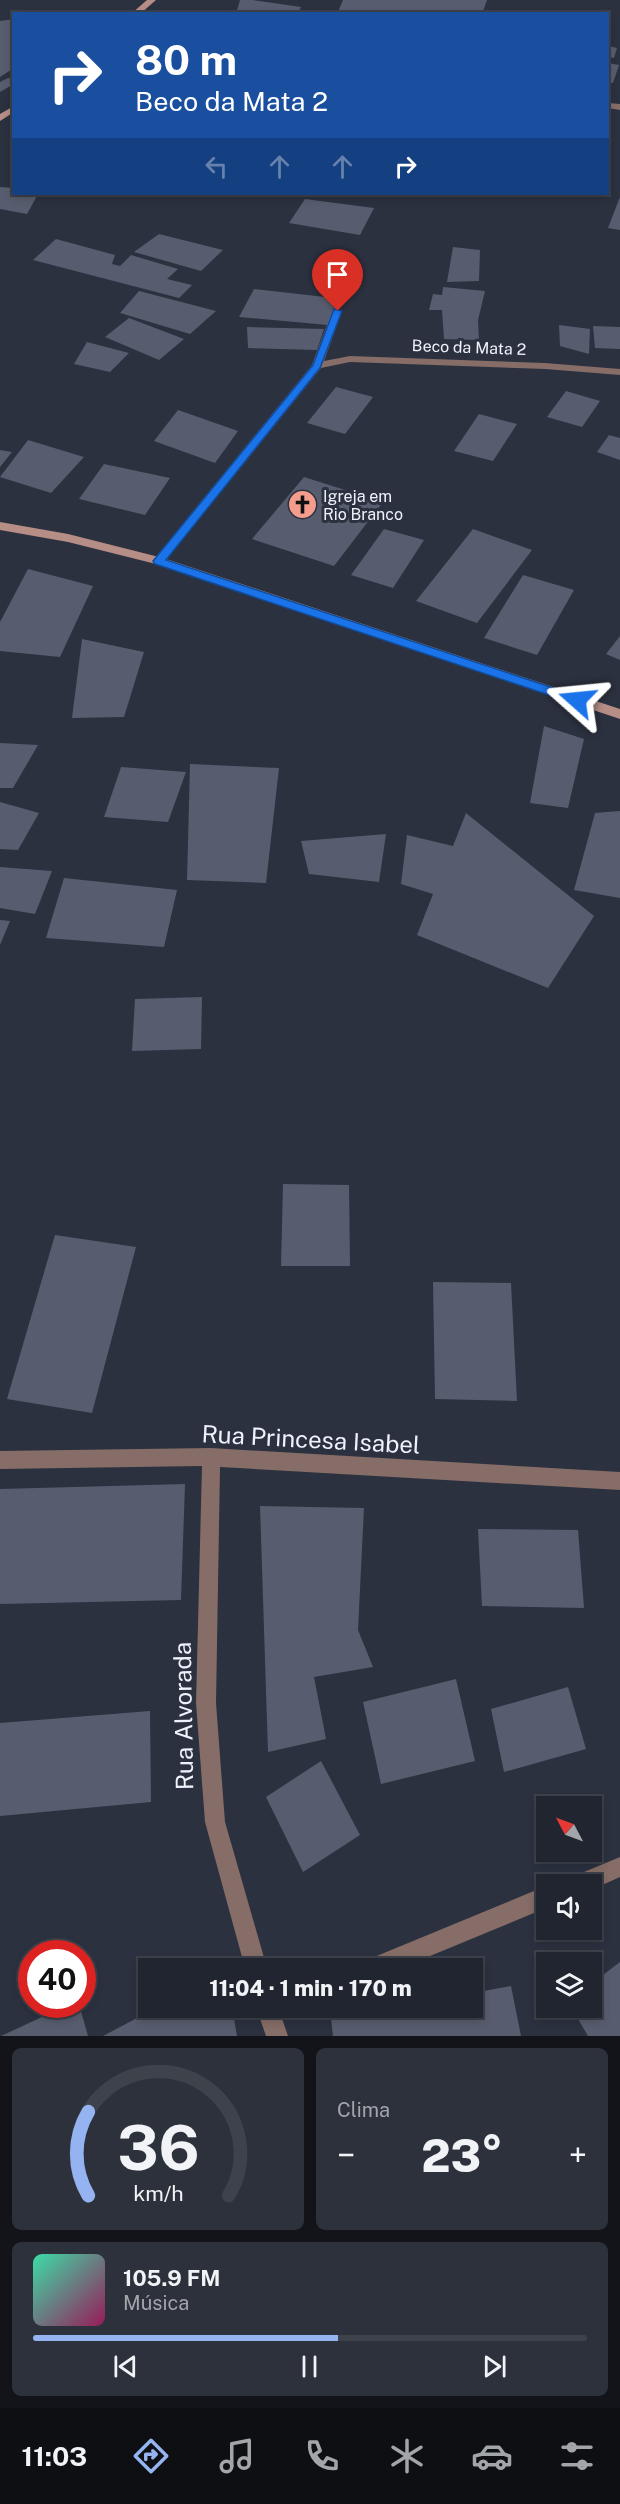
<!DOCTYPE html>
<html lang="pt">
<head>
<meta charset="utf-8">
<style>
  :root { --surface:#20252f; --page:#2d313b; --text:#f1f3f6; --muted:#a2a5aa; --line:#3d424b; --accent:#95b2f1 }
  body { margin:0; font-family:"Public Sans",sans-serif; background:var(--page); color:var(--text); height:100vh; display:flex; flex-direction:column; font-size:22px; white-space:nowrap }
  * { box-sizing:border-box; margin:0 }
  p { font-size:20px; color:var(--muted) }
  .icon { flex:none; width:33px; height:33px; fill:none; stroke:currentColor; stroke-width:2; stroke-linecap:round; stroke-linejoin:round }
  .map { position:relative; height:2036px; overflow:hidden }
  .side { display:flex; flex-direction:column; gap:12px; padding:12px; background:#12141a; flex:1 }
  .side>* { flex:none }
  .hud { position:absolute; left:12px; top:12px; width:597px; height:183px; border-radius:0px; box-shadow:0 3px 9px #0003,0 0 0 2px var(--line); background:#1a4fa0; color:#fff; overflow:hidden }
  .needle { width:39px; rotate:311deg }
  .controls { position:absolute; left:536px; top:1796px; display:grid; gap:12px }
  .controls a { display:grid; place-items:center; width:66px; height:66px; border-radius:0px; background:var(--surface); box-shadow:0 3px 9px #0003,0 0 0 2px var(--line); font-size:30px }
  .speed { position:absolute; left:18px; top:1940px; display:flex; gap:12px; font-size:30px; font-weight:700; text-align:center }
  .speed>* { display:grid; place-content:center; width:78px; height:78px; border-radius:50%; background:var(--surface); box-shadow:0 3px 9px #0003,0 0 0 2px var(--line); line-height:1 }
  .speed .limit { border:9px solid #d22; background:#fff; color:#111 }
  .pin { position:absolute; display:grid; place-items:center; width:51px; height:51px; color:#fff; margin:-62px -26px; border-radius:50% 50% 50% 0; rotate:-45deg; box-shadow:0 0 6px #0007 }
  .pin .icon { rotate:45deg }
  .me { position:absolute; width:66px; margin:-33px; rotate:288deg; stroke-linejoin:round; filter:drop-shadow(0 0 4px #0008) }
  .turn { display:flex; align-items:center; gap:21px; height:126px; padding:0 24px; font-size:27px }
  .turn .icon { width:78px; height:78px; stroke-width:2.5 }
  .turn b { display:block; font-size:42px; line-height:51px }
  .lanes { display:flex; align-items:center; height:57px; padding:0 24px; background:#0003; justify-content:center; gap:30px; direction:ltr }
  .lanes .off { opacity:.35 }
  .big { font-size:45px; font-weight:800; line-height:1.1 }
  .side .card { flex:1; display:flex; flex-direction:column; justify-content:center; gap:9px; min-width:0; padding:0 21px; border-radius:9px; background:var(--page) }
  .side .dial { align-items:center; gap:0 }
  .dial svg { height:156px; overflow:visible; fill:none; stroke:var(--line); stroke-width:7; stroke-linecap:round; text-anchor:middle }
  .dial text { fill:var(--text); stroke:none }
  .song { display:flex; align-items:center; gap:18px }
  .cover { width:72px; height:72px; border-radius:9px; background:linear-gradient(135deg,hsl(160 70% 55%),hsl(330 70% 35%)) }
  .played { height:6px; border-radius:3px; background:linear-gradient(90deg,var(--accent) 55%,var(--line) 55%) }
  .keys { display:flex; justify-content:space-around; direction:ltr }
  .heat { display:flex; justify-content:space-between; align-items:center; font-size:33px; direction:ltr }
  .side .tiles { flex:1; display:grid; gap:12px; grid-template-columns:1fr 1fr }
  .card:last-child { grid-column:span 2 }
  .trip { position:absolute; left:138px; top:1958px; width:345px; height:60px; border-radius:0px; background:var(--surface); box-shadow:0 3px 9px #0003,0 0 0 2px var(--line); font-weight:800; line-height:60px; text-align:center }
  .menu { display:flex; height:96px; justify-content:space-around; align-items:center; background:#0d0f13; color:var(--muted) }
  .menu .icon { width:42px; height:42px }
  .menu .current { color:var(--accent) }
  .menu b { font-size:27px; color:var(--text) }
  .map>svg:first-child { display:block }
  .building { fill:#575d6e }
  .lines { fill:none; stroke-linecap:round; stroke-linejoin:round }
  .lane { fill:#866d67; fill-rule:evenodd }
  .street { fill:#866d67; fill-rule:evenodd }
  .secondary { fill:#b68e86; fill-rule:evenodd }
  .route { fill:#1a73e8; stroke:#114b97; stroke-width:1.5 }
  .labels { text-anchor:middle; stroke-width:6; stroke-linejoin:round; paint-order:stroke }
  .far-street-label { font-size:16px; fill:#eef2fc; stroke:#2b313f }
  .far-poi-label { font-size:16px; fill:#eef2fc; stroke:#2b313f; text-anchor:start }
  .near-street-label { font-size:24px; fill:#eef2fc; stroke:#2b313f }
</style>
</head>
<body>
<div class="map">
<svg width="620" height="2036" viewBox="0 0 620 2036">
  <rect width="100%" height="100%" fill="#2b313f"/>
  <g class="building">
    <polygon points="240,0 253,0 301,7 298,14 236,14"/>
    <polygon points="343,0 487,0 482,14 337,14"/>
    <polygon points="14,19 14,68 0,77 0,21"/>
    <polygon points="608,46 617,48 614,58 608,57"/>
    <polygon points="608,63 619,65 613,83 608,82"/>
    <polygon points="8,78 14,79 14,84 0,92 0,82"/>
    <polygon points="0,187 14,188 14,194 38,194 27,214 0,209"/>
    <polygon points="620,197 620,230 608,228"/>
    <polygon points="305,199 374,208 360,235 289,223"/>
    <polygon points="159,234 223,250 201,271 134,252"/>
    <polygon points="56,239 115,255 112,264 120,266 131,255 178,269 167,279 192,285 179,298 33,260"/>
    <polygon points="453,247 480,250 479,281 447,282"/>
    <polygon points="443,287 485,291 478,320 479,340 444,339 442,310 429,310 433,294 442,295"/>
    <polygon points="254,289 343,299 328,325 239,317"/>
    <polygon points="139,291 216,311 190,334 120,313"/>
    <polygon points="129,318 184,339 159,360 105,337"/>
    <polygon points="559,325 590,329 589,354 560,346"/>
    <polygon points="593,326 620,327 620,349 595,348"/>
    <polygon points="247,327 324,329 317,350 248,348"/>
    <polygon points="87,342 129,353 110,372 74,364"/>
    <polygon points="336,387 373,397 345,434 307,423"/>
    <polygon points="566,391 600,401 582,427 547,417"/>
    <polygon points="178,410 238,431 215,463 154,441"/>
    <polygon points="479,414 517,424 493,461 454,451"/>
    <polygon points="609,435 620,438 620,460 597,452"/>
    <polygon points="28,440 84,457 51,493 0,477"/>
    <polygon points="0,450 12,452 0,467"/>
    <polygon points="104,464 170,478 145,515 79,499"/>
    <polygon points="304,477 383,502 334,566 252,539"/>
    <polygon points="384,529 424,540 393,588 351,575"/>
    <polygon points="473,529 532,550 477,623 416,601"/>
    <polygon points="28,569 93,586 60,657 0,651 0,622"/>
    <polygon points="523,575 574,590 537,655 484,638"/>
    <polygon points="620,636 620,660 606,654"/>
    <polygon points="82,639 144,652 124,717 72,718"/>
    <polygon points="544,726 584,739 568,808 530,803"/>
    <polygon points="0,743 38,745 13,788 0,788"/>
    <polygon points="190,764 279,768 266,883 187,880"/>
    <polygon points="121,767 186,772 168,822 104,817"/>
    <polygon points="0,802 39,813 18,850 0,849"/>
    <polygon points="620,811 620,898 574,890 595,813"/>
    <polygon points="466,813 594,916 548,988 417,935 433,894 401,884 407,835 453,846"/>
    <polygon points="386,834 379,882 309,874 301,841"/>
    <polygon points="0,867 52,871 35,914 0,908"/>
    <polygon points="64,878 177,890 164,947 46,938"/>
    <polygon points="0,920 10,921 0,945"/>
    <polygon points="202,997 201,1049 132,1051 135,999"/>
    <polygon points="283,1184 349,1185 350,1266 281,1266"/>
    <polygon points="55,1235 136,1247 92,1413 7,1399"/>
    <polygon points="433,1282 511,1283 517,1401 435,1399"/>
    <polygon points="185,1484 181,1600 0,1604 0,1489"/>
    <polygon points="260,1506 364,1508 358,1630 373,1667 314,1677 326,1739 268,1752"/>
    <polygon points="478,1529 578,1530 584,1608 482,1606"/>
    <polygon points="456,1679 475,1761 381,1784 363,1702"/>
    <polygon points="568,1687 586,1749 504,1772 491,1709"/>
    <polygon points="150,1711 151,1802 0,1816 0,1723"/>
    <polygon points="321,1761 360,1835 303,1872 266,1797"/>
    <polygon points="620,1962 620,2036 588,2036 571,2007 591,2007 591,1984"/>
    <polygon points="511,1986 521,2036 333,2036 331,2019 397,2007 472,2007 472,1993"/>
    <polygon points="70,2004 79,2004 88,2036 1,2036"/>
    <polygon points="158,2007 232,2007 237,2036 103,2036"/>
  </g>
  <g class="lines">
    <g class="lane">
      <polygon points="620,1857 620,1877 591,1890 591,1884 568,1884 572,1877"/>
      <polygon points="546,1886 546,1908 401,1968 364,1968 367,1960"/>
    </g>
    <g class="street">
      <polygon points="608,103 620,104 620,110 608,108"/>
      <polygon points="333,309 342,311 324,361 350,356 545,363 620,369 620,375 545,369 350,362 321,368 163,564 155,564 155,558 312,365"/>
      <polygon points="211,1448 620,1472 620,1490 220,1467 216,1703 225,1822 267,1968 245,1968 205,1822 196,1703 202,1466 0,1469 0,1451"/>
      <polygon points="256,2007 278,2007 288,2036 266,2036"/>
    </g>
    <g class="secondary">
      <polygon points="147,0 156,0 140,14 131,14"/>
      <polygon points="14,106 14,112 0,121 0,114"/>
      <polygon points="0,522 68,534 163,558 620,709 620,719 156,564 68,542 0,530"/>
    </g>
  </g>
  <polygon class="route" points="334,309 342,311 320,368 166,560 581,697 581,703 573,703 155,564 153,561 313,365"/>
  <defs>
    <symbol id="church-disc" viewBox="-11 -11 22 22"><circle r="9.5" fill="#f49d8c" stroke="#2b313f"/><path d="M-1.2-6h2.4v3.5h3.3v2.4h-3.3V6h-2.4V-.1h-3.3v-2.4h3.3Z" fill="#111"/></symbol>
  </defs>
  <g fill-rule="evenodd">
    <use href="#church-disc" x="286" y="488" width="33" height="33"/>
  </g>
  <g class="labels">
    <g class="far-street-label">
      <text transform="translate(469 347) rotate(2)" y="6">Beco da Mata 2</text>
    </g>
    <g class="far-poi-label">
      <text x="323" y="502">Igreja em<tspan x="323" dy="18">Rio Branco</tspan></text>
    </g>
    <g class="near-street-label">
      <text transform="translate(311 1440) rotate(3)" y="8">Rua Princesa Isabel</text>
      <text transform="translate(184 1716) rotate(-91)" y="8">Rua Alvorada</text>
    </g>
  </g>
</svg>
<div class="controls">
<a><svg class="needle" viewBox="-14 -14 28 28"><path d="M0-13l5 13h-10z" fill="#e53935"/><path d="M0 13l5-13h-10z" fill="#a2a5aa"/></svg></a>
<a><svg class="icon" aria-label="sound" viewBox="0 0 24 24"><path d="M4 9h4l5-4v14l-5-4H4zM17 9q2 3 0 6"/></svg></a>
<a><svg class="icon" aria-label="layers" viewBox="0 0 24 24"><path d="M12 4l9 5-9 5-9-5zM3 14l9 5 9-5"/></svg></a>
</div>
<div class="speed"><div class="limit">40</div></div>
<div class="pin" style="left:338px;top:311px;background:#d93025"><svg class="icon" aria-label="arrive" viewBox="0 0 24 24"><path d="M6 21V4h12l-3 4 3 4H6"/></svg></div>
<svg class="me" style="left:577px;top:700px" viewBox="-20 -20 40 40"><path d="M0-17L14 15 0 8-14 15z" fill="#1a73e8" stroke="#fff" stroke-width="4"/></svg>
<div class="trip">11:04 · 1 min · 170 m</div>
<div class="hud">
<div class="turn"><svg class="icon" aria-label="right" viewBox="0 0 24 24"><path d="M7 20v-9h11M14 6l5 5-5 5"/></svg><div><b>80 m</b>Beco da Mata 2</div></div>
<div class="lanes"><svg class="icon off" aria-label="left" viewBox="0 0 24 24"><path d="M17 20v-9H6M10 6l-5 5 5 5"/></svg><svg class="icon off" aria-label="ahead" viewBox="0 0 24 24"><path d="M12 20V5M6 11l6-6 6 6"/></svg><svg class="icon off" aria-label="ahead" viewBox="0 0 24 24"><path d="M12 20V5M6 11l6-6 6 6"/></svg><svg class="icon" aria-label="right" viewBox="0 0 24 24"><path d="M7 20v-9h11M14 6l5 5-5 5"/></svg></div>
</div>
</div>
<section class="side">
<div class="tiles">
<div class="card dial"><svg viewBox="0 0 100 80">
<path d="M14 69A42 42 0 1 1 86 69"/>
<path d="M14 69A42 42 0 0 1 14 26" stroke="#95b2f1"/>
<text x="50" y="56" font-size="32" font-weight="700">36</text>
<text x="50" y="72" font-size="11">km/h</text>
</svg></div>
<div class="card"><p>Clima</p>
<div class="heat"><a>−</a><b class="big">23°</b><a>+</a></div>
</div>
<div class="card">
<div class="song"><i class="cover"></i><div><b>105.9 FM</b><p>Música</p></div></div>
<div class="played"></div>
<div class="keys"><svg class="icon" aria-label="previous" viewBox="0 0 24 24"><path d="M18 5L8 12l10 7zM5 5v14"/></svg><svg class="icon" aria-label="pause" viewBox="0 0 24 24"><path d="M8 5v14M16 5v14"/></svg><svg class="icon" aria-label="next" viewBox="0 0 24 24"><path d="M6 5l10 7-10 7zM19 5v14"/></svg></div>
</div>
</div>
</section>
<nav class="menu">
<b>11:03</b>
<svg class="icon current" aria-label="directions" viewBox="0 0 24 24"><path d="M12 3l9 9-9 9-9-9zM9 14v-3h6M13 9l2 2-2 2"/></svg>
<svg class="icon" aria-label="music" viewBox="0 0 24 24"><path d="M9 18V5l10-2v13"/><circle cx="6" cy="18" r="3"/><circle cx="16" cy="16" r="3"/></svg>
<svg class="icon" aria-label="phone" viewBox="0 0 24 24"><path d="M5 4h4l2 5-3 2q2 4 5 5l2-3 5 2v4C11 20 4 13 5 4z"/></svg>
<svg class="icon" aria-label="climate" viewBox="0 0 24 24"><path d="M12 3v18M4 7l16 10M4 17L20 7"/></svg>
<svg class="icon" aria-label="car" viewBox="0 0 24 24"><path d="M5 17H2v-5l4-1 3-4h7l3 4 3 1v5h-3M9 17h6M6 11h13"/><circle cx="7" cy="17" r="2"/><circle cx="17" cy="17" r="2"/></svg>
<svg class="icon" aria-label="filters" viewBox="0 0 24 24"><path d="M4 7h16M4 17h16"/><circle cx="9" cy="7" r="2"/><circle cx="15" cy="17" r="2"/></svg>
</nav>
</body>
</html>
